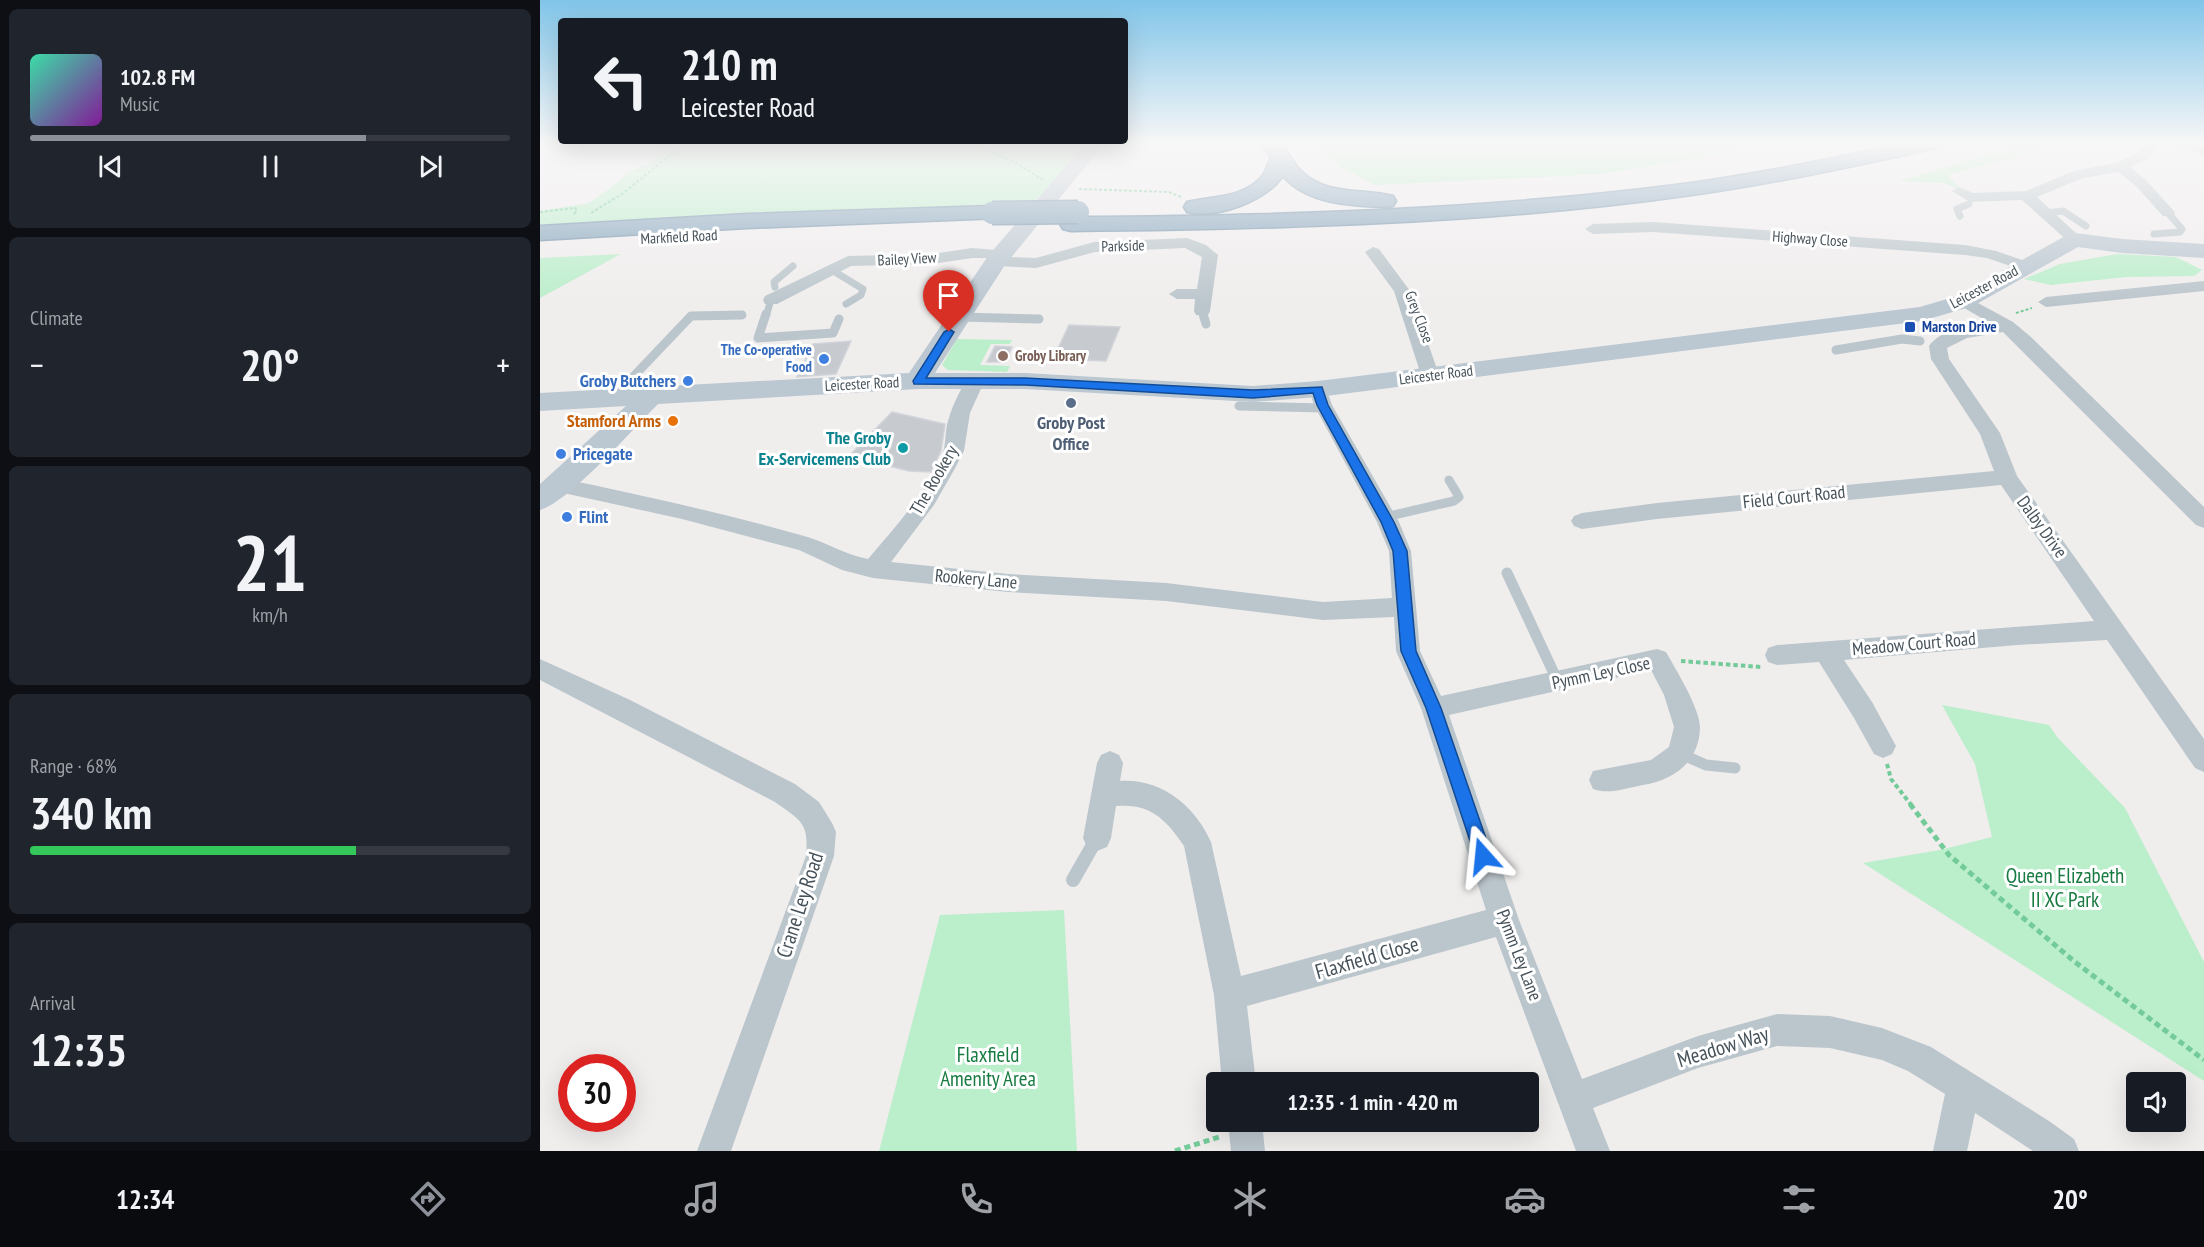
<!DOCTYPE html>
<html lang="en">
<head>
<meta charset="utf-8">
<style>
  :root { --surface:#171b24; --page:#20242c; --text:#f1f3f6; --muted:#9ea1a6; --line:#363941; --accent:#8c9099 }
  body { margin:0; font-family:"PT Sans Narrow",sans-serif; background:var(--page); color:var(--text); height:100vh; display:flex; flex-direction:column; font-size:22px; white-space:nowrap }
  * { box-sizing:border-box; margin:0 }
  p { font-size:20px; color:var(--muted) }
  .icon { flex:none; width:33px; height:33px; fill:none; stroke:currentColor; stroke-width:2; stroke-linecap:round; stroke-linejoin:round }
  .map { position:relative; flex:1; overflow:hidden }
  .sheet { display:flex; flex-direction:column; gap:9px; padding:9px; background:#0d0f14; width:540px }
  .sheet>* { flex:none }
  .top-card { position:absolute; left:18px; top:18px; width:570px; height:126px; border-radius:6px; box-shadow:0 6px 24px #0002; background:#171b24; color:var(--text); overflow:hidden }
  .fabs { position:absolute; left:1586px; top:1072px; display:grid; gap:12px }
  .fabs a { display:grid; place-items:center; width:60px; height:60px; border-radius:6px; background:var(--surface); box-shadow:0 6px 24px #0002; font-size:30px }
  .speed { position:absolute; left:18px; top:1054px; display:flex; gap:12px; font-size:30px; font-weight:700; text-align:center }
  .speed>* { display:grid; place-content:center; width:78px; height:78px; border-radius:50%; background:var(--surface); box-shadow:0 6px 24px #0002; line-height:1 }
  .speed .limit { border:9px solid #d22; background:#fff; color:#111 }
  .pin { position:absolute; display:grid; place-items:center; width:51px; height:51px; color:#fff; margin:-62px -26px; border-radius:50% 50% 50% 0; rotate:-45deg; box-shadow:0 0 6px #0007 }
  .pin .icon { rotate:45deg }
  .me { position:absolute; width:66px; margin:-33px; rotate:342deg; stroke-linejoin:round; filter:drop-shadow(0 0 4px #0008) }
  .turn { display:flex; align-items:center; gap:21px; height:126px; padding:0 24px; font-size:27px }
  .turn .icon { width:78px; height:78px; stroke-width:2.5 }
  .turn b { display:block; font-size:42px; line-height:51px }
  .big { font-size:45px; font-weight:800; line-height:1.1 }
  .sheet .tile { flex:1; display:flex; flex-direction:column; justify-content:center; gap:9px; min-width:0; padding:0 21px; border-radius:9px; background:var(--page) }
  .sheet .dial { align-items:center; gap:0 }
  .dial b { font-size:78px; line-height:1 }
  .song { display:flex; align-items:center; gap:18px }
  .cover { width:72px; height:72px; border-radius:9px; background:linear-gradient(135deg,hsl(160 70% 55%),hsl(290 70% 35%)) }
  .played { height:6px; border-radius:3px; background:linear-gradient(90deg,var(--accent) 70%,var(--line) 70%) }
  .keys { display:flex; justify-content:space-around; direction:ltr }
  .heat { display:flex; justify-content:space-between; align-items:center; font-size:33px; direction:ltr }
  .charge { height:9px; border-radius:4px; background:linear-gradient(90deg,#34c759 68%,var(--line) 0) }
  .trip { position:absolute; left:666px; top:1072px; width:333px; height:60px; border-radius:6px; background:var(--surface); box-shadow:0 6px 24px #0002; font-weight:800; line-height:60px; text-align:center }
  .tab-bar { display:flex; height:96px; justify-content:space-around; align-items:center; background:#090b0e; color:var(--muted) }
  .tab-bar .icon { width:42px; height:42px }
  .tab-bar .active { color:var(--accent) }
  .tab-bar b { font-size:27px; color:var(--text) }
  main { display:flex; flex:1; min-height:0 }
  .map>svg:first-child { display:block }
  .green { fill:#bbeecb }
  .building { fill:#c7cbd0; stroke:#d1d4d9; stroke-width:1.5 }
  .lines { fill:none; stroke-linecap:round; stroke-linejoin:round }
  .highway-casing { stroke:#708fa8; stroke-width:3 }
  .path-far2 { stroke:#73cb99; stroke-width:2; stroke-dasharray:3 2; stroke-linecap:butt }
  .path-far1 { stroke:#73cb99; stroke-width:4; stroke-dasharray:4.5 3; stroke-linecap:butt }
  .path { stroke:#73cb99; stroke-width:5; stroke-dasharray:6 4; stroke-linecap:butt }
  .lane-far3 { stroke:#bbc6cc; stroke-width:7 }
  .lane-far2 { stroke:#bbc6cc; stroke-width:9 }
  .lane-far1 { stroke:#bbc6cc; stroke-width:11 }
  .lane { stroke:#bbc6cc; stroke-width:14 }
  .street { fill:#bbc6cc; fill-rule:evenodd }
  .secondary { fill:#bbc7d1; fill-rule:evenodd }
  .highway { fill:#85a4bc; fill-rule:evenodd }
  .highway-bridge-casing { stroke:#708fa8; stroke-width:25; stroke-linecap:butt }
  .highway-bridge { stroke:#85a4bc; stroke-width:22 }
  .route { fill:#1a73e8; stroke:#114b97; stroke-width:1.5 }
  .transit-dot { fill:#1a4fb4; stroke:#fff; stroke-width:2 }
  .education-dot { fill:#8d6e63; stroke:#fff; stroke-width:2 }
  .shop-dot { fill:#3f7fe0; stroke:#fff; stroke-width:2 }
  .service-dot { fill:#5c6f8a; stroke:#fff; stroke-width:2 }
  .food-dot { fill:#e8710a; stroke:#fff; stroke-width:2 }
  .culture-dot { fill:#0f9aa8; stroke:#fff; stroke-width:2 }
  .labels { text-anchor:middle; stroke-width:6; stroke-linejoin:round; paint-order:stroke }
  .far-street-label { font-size:15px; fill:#46525a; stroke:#fff }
  .far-transit-label { font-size:15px; font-weight:bold; fill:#164399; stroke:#fff; text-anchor:start }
  .far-shop-label { font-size:15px; font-weight:bold; fill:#366cbe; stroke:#fff; text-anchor:end }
  .far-education-label { font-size:15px; font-weight:bold; fill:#785e54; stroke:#fff; text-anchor:start }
  .shop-label { font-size:18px; font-weight:bold; fill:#366cbe; stroke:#fff; text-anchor:start }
  .food-label { font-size:18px; font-weight:bold; fill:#c56008; stroke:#fff; text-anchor:end }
  .service-label { font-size:18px; font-weight:bold; fill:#4e5e75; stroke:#fff }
  .culture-label { font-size:18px; font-weight:bold; fill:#0d838f; stroke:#fff; text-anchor:end }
  .street-label { font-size:18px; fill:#46525a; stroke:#fff }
  .near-park-label { font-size:21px; fill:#177b41; stroke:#fff }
  .near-street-label { font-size:21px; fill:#46525a; stroke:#fff }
</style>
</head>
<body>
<main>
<section class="sheet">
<div class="tile">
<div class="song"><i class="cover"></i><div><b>102.8 FM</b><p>Music</p></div></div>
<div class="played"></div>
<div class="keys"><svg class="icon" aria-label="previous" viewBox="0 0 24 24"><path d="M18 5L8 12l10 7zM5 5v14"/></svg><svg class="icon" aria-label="pause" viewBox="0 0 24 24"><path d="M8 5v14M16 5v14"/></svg><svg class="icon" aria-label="next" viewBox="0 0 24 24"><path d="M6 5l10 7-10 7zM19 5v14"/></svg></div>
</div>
<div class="tile"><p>Climate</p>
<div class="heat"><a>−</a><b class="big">20°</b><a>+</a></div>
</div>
<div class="tile dial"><b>21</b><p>km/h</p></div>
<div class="tile"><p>Range · 68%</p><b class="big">340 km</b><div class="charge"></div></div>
<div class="tile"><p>Arrival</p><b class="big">12:35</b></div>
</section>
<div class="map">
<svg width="1664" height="1151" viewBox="0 0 1664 1151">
  <rect width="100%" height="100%" fill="#f0eded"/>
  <g class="green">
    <polygon points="129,144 546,144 516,181 494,201 397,208 67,221 0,227 0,211 49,203 72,187 86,174 109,163"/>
    <polygon points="774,144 1244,144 1062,174 835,185 799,166"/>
    <polygon points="1484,144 1526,144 1408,175 1420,189 1403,183 1359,181"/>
    <polygon points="81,254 0,298 0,258"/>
    <polygon points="1577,254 1636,257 1662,270 1654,276 1586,277 1511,285 1484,279 1520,264"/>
    <polygon points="417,339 472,340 470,344 451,344 440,365 470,366 467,372 408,370 402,365"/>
    <polygon points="1402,705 1509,725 1517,737 1585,808 1664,962 1664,1081 1323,863 1400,850 1452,837 1435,764"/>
    <polygon points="524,910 537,1151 339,1151 400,915"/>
  </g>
  <g class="building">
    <polygon points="529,325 580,327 566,361 513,359"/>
    <polygon points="311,341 296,374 257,377 273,344"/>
    <polygon points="455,346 472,347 465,362 447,362"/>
    <polygon points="352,412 405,424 401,451 391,472 369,471 309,456"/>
  </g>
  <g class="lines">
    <defs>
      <g id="highway">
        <path d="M721,144h21c6,8 11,19 19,27 26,25 59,17 92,25l3,5 -3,5 -8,1c-34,-1 -78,-3 -102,-31 -18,25 -65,43 -96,36l-3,-5 3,-5c26,-6 59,-4 76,-27 4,-6 5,-12 8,-18z"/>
        <path d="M1361,144h37l-3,4 -7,2c-78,17 -157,34 -236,45 -206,29 -414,34 -621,36l-8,-2 -3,-5 3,-5 8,-2c207,-1 415,-7 620,-34 71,-10 140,-24 210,-39z"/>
        <polygon points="452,206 460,208 463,213 460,218 207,228 0,240 0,226 207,214"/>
      </g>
    </defs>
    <use href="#highway" class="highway-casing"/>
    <g class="path-far2">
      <polyline points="434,144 478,164 503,180"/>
      <polyline points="0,148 3,144"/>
      <polyline points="539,189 629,192 641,197"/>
      <polyline points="0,212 35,208 37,211 34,214"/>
      <polyline points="51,213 82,194 144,144"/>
      <polyline points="1476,313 1492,308"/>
    </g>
    <g class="path-far1">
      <polyline points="1141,661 1221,667"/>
      <polyline points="1347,764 1351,779 1372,806"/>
    </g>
    <g class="path">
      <polyline points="1370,804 1409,855 1535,962 1664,1060"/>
      <polyline points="635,1151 682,1136"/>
    </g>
    <g class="lane-far3">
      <polyline points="1506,213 1523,211 1546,226"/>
      <polyline points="1420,216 1417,209 1429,204"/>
      <polyline points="1614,234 1640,232 1642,229 1628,213"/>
      <polyline points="290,269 323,289 321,295 306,304"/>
      <polyline points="235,287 234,282 253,266"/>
      <polyline points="662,311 664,316"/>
      <polyline points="156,316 202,315"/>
      <polyline points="226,316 231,300"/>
    </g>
    <g class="lane-far2">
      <polyline points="226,314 218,338 293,333 299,319"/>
      <polyline points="663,314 666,324"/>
      <polyline points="420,317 499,319"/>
      <polyline points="1296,350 1362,339 1380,341"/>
      <polyline points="73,398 151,316 202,315"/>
      <polyline points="699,406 785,408"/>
      <polyline points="845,517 914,501 919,497 909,480"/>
    </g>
    <g class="lane-far1">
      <polyline points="967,573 1018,682"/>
      <polyline points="1141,754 1166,765 1195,768"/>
    </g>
    <polyline class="lane" points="533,880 557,838"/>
    <g class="street">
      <polygon points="1608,144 1623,144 1607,159 1590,167 1605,179 1633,210 1635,213 1633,216 1623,216 1595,185 1578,172 1543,178 1497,197 1540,237 1543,240 1540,243 1530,243 1482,200 1430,202 1412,191 1419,187 1433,193 1486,191 1534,171 1576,163 1597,153"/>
      <polygon points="1636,144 1655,144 1664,147 1664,156 1638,147"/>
      <polygon points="1113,222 1425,245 1456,251 1491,263 1493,266 1485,271 1447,258 1425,255 1113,232 1053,234 1045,229 1053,224"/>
      <polygon points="647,238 666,245 678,255 670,311 668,315 656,315 654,311 655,299 637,299 629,294 637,289 657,289 662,257 645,248 555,252 496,268 456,266 450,264 448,261 450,258 432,258 392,264 311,266 237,304 225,304 223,300 225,296 308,256 392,254 432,248 468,251 470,254 468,257 496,258 554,242"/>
      <polygon points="833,247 839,249 870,291 899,375 896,379 884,379 881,375 854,291 825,252"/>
      <polygon points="1664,281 1664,291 1506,307 1498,302 1506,297"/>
      <path d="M1425,296l48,26 18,15 173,170v21l-8,-3 -193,-193 -36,6 -20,10 2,11 51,74 17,43 187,263v33l-9,-4 -88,-128 -90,5 -173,15 28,42 24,44 -4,8 -9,4 -9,-4 -20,-36 -35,-56 -42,3 -9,-3 -3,-7 3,-7 9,-3 317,-24 -93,-136 -344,34 -75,10 -8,-3 -3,-5 3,-5 8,-3 75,-10 337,-32 -14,-37 -49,-75 -2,-13c13,-18 41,-20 61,-23l-31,-18 -2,-4z"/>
      <path d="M435,376l7,2 2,4 -14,31 -6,38 -10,19 -20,35 -43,57 117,12 158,9 157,19 69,-4 -3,-47 -12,-29 -63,-117 -5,-16 2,-4h14l7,20 67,117 12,29 9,100 21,45 216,-47 9,3c10,18 34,56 34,76 -1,34 -26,52 -57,57 -17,3 -35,10 -50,4l-4,-9 4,-9 58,-11 18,-13 5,-20 -10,-32 -13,-25 -202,45 70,205 63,159 116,-43 79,-22 53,2 52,12 49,19 118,74 25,18 5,12h-46l-58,-38 -8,38h-34l12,-57 -37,-23 -26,-11 -52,-12 -53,-2 -79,22 -105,40 17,43h-34l-80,-214 -249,69 9,77h-34l-8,-88 -30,-149c-18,-27 -34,-43 -68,-40l-5,32 -4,9 -10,4 -10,-4 -4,-9 14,-75 4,-8 9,-4 9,4 4,8 -3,18c41,-3 75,25 91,61l30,134 245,-66 -65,-202 -25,-57 -2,-34 -71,3 -157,-19 -158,-9 -135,-14 -31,-8 -43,-20 -117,-31 -123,-27 -7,-2 -3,-5 3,-5 7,-2c82,17 164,35 245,58 22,6 41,19 64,23 27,-32 60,-67 75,-107 3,-9 2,-18 4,-27 4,-17 12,-33 21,-47z"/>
      <path d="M0,659l88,40 167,85 24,18 13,21 4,9 -2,24 -103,295h-34l109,-295c3,-34 -5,-35 -31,-54l-235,-122z"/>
      <polygon points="688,1122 722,1122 725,1151 691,1151"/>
    </g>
    <path class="secondary" d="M545,144h19l-99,121 -70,108h90l228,13 65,-5 602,-74 37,-11 110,-61 8,-2 47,6 82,5v14l-82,-5 -44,-6 -105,59 -51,15 -604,76 -65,5 -228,-13h-107l-260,15c-24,24 -89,98 -118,106v-26l86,-78 -86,5v-18l369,-20 79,-117z"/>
    <use href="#highway" class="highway"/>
    <defs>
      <polyline id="highway-bridge" points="452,213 538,212"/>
    </defs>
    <use href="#highway-bridge" class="highway-bridge-casing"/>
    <use href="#highway-bridge" class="highway-bridge"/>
  </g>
  <linearGradient id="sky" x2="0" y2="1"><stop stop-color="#81c5e9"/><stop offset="0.47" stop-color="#f8f7f7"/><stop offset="1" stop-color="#f8f7f7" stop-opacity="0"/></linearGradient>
  <rect width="1664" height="305" fill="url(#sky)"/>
  <polygon class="route" points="409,329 414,332 386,378 485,378 713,390 782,387 788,405 854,522 867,551 876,651 901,708 952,856 949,862 943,864 937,862 935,856 886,708 861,651 853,551 841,522 777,405 773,393 713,398 485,385 374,384 373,381 404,332"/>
  <rect class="transit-dot" x="1364" y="321" width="12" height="12" rx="3"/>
  <circle class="education-dot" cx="463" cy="356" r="6"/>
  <g class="shop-dot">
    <circle cx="284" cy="359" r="6"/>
    <circle cx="148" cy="381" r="6"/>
    <circle cx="21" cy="454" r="6"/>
    <circle cx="27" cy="517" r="6"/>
  </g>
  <circle class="service-dot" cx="531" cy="403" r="6"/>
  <circle class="food-dot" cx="133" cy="421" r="6"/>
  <circle class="culture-dot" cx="363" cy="448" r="6"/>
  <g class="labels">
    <g class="far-street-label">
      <text transform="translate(139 237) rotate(-3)" y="5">Markfield Road</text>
      <text transform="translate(1270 239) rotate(4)" y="5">Highway Close</text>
      <text transform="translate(583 246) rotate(-2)" y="5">Parkside</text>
      <text transform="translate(367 259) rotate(-3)" y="5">Bailey View</text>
      <text transform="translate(1444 287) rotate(-28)" y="5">Leicester Road</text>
      <text transform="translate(879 317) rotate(69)" y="5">Grey Close</text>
      <text transform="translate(896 375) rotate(-7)" y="5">Leicester Road</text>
      <text transform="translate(322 384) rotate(-3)" y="5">Leicester Road</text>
    </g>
    <g class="far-transit-label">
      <text x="1382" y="332">Marston Drive</text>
    </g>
    <g class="far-shop-label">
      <text x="272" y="355">The Co-operative<tspan x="272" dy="17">Food</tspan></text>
    </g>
    <g class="far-education-label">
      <text x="475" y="361">Groby Library</text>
    </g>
    <g class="shop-label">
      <text x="136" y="387" text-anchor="end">Groby Butchers</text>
      <text x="33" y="460">Pricegate</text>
      <text x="39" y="523">Flint</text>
    </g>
    <g class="food-label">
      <text x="121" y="427">Stamford Arms</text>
    </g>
    <g class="service-label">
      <text x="531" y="429">Groby Post<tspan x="531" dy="21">Office</tspan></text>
    </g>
    <g class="culture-label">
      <text x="351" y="444">The Groby<tspan x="351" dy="21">Ex-Servicemens Club</tspan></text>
    </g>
    <g class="street-label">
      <text transform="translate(394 480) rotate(-60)" y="6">The Rookery</text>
      <text transform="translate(1254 497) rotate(-6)" y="6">Field Court Road</text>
      <text transform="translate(1502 527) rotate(54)" y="6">Dalby Drive</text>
      <text transform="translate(436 579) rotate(5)" y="6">Rookery Lane</text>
      <text transform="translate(1374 644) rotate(-5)" y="6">Meadow Court Road</text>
      <text transform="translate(1061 673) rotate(-12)" y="6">Pymm Ley Close</text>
      <text transform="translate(979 955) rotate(69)" y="6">Pymm Ley Lane</text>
    </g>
    <g class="near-park-label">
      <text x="1525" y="883">Queen Elizabeth<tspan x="1525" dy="24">II XC Park</tspan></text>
      <text x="448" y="1062">Flaxfield<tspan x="448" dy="24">Amenity Area</tspan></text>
    </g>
    <g class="near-street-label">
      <text transform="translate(260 905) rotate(-72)" y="7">Crane Ley Road</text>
      <text transform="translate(827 958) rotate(-16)" y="7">Flaxfield Close</text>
      <text transform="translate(1183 1047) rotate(-17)" y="7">Meadow Way</text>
    </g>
  </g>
</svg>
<div class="fabs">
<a><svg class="icon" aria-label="sound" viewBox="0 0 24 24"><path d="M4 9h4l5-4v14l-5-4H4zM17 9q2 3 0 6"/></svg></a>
</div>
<div class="speed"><div class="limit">30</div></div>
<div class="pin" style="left:409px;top:332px;background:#d93025"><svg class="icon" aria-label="arrive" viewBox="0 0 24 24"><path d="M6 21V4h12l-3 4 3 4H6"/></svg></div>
<svg class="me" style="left:943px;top:856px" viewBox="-20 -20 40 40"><path d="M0-17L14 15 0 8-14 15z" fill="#1a73e8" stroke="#fff" stroke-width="4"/></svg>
<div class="trip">12:35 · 1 min · 420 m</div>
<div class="top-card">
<div class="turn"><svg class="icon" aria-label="left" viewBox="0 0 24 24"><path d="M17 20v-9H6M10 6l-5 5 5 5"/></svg><div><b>210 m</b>Leicester Road</div></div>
</div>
</div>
</main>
<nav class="tab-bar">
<b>12:34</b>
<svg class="icon active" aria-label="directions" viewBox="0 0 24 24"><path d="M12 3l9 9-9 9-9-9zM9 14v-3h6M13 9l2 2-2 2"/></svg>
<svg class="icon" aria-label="music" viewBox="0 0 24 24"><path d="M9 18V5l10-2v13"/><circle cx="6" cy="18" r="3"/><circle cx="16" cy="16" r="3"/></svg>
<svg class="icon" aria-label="phone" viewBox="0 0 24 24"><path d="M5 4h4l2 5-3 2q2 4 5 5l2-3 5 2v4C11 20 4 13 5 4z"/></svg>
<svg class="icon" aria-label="climate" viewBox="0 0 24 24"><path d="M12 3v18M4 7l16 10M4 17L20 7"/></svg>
<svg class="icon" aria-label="car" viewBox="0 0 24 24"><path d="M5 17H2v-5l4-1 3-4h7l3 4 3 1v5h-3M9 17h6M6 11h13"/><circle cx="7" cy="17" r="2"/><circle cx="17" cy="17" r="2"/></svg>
<svg class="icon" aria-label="filters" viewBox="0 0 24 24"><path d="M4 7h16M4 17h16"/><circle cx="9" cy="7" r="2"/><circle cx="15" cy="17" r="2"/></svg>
<b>20°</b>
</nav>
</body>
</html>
